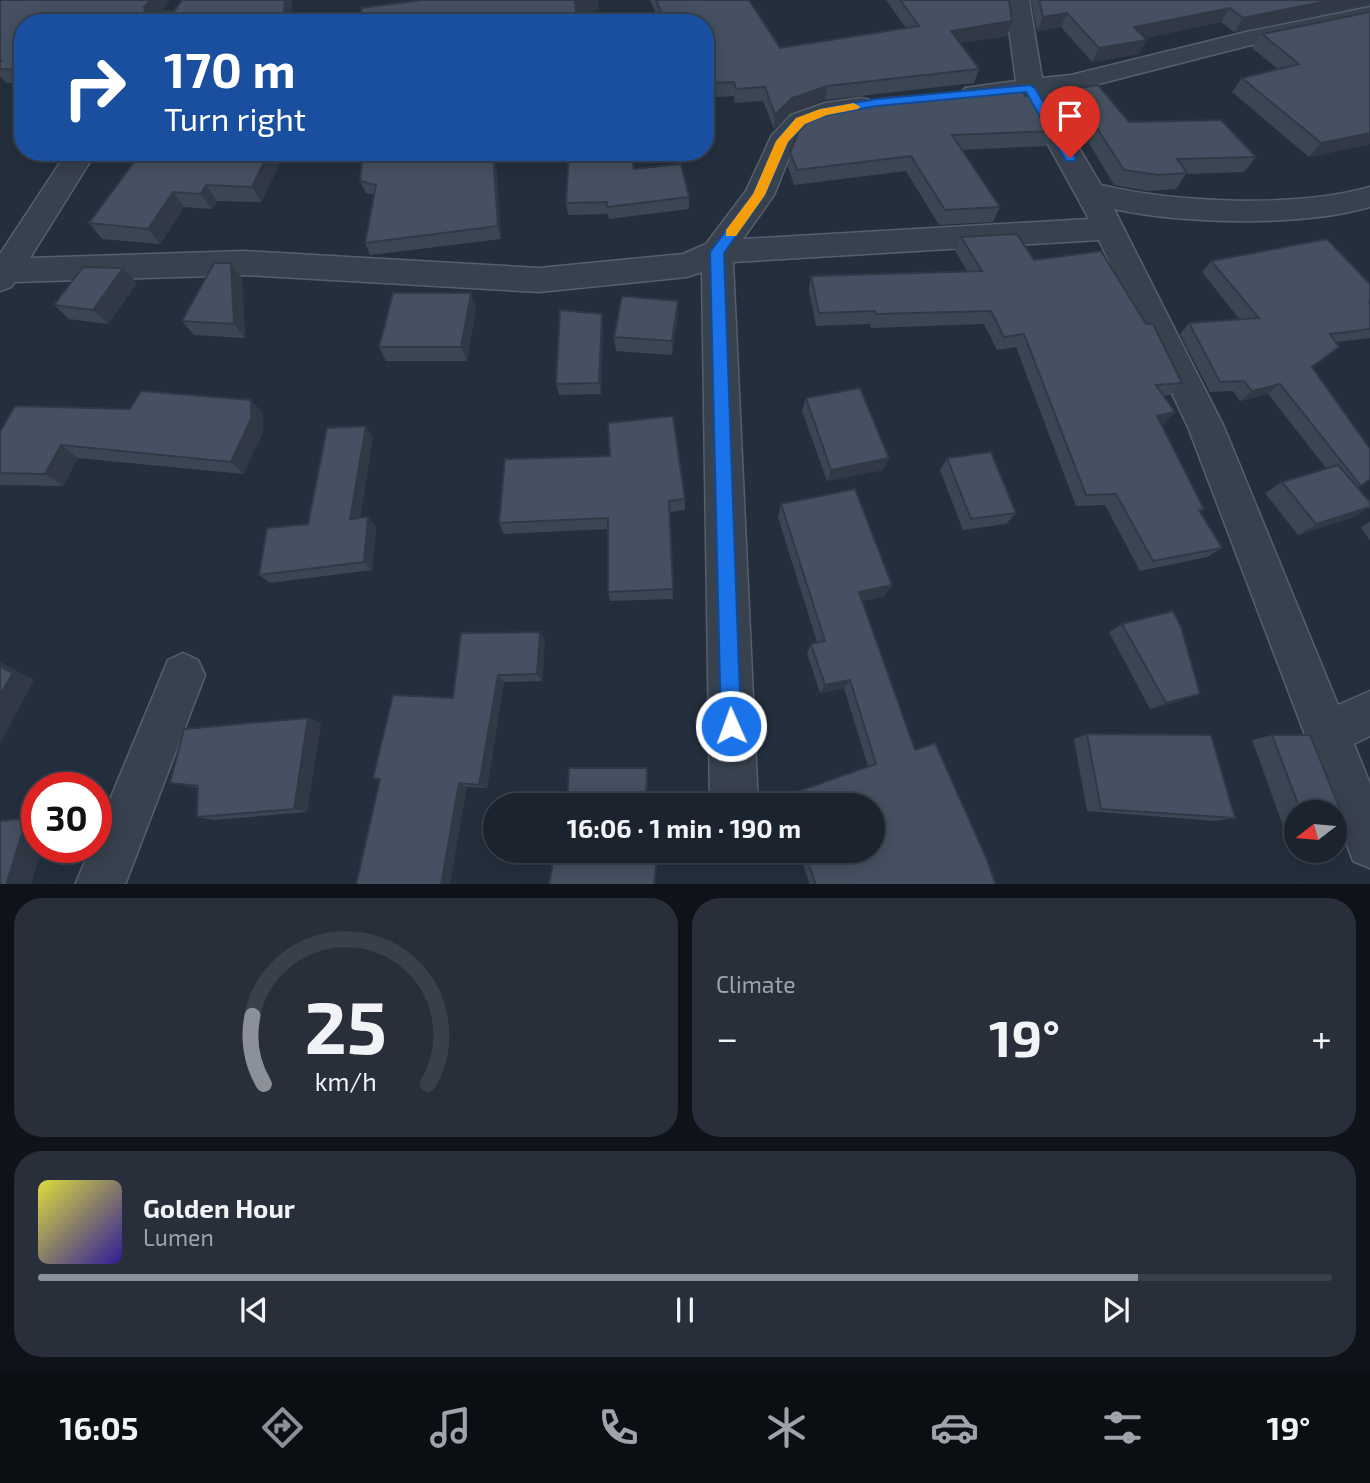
<!DOCTYPE html>
<html lang="en">
<head>
<meta charset="utf-8">
<style>
  :root { --surface:#1b232e; --page:#282f3a; --text:#f1f3f6; --muted:#a0a4aa; --line:#39404a; --accent:#8c9099 }
  body { margin:0; font-family:"Exo 2",sans-serif; background:var(--page); color:var(--text); height:100vh; display:flex; flex-direction:column; font-size:26px; white-space:nowrap }
  * { box-sizing:border-box; margin:0 }
  p { font-size:23px; color:var(--muted) }
  .icon { flex:none; width:38px; height:38px; fill:none; stroke:currentColor; stroke-width:2; stroke-linecap:round; stroke-linejoin:round }
  .map { position:relative; height:884px; overflow:hidden }
  .drawer { display:flex; flex-direction:column; gap:14px; padding:14px; background:#0f1319; flex:1 }
  .drawer>* { flex:none }
  .banner { position:absolute; left:14px; top:14px; width:700px; height:147px; border-radius:28px; box-shadow:0 4px 18px #0003,0 0 0 2px var(--line); background:#1a4fa0; color:#fff; overflow:hidden }
  .needle { width:46px; rotate:254deg }
  .buttons { position:absolute; left:1284px; top:800px; display:grid; gap:14px }
  .buttons a { display:grid; place-items:center; width:63px; height:63px; border-radius:50%; background:var(--surface); box-shadow:0 4px 18px #0003,0 0 0 2px var(--line); font-size:35px }
  .speed { position:absolute; left:21px; top:772px; display:flex; gap:14px; font-size:35px; font-weight:700; text-align:center }
  .speed>* { display:grid; place-content:center; width:91px; height:91px; border-radius:50%; background:var(--surface); box-shadow:0 4px 18px #0003,0 0 0 2px var(--line); line-height:1 }
  .speed .limit { border:10px solid #d22; background:#fff; color:#111 }
  .pin { position:absolute; display:grid; place-items:center; width:60px; height:60px; color:#fff; margin:-72px -30px; border-radius:50% 50% 50% 0; rotate:-45deg; box-shadow:0 0 7px #0007 }
  .pin .icon { rotate:45deg }
  .me { position:absolute; width:77px; margin:-38px; rotate:358deg; stroke-linejoin:round; filter:drop-shadow(0 0 5px #0008) }
  .turn { display:flex; align-items:center; gap:24px; height:147px; padding:0 35px; font-size:32px }
  .turn .icon { width:91px; height:91px; stroke-width:2.5 }
  .turn b { display:block; font-size:49px; line-height:60px }
  .big { font-size:52px; font-weight:700; line-height:1.1 }
  .drawer .tile { flex:1; display:flex; flex-direction:column; justify-content:center; gap:10px; min-width:0; padding:0 24px; border-radius:28px; background:var(--page) }
  .drawer .dial { align-items:center; gap:0 }
  .dial svg { height:182px; overflow:visible; fill:none; stroke:var(--line); stroke-width:7; stroke-linecap:round; text-anchor:middle }
  .dial text { fill:var(--text); stroke:none }
  .song { display:flex; align-items:center; gap:21px }
  .cover { width:84px; height:84px; border-radius:10px; background:linear-gradient(135deg,hsl(60 70% 55%),hsl(250 70% 35%)) }
  .played { height:7px; border-radius:4px; background:linear-gradient(90deg,var(--accent) 85%,var(--line) 85%) }
  .keys { display:flex; justify-content:space-around; direction:ltr }
  .heat { display:flex; justify-content:space-between; align-items:center; font-size:38px; direction:ltr }
  .drawer .tiles { flex:1; display:grid; gap:14px; grid-template-columns:1fr 1fr }
  .tile:last-child { grid-column:span 2 }
  .trip { position:absolute; left:483px; top:793px; width:402px; height:70px; border-radius:35px; background:var(--surface); box-shadow:0 4px 18px #0003,0 0 0 2px var(--line); font-weight:700; line-height:70px; text-align:center }
  .dock { display:flex; height:112px; justify-content:space-around; align-items:center; background:#0b0e12; color:var(--muted) }
  .dock .icon { width:49px; height:49px }
  .dock .on { color:var(--accent) }
  .dock b { font-size:32px; color:var(--text) }
  .map>svg:first-child { display:block }
  .lines { fill:none; stroke-linecap:round; stroke-linejoin:round }
  .street-casing { stroke:#565f6c; stroke-width:3 }
  .street { fill:#38414e; fill-rule:evenodd }
  .wall { fill:#3b4654 }
  .shaded-wall { fill:#303945 }
  .building { fill:#455162; stroke:#303945; stroke-width:2 }
  .route { fill:#1a73e8; stroke:#114b97; stroke-width:2 }
  .slow { fill:#f59e0b }
</style>
</head>
<body>
<div class="map">
<svg width="1370" height="885" viewBox="0 0 1370 885">
  <rect width="100%" height="100%" fill="#242f3e"/>
  <g class="lines">
    <defs>
      <g id="street">
        <path d="M1005,0h24l13,78 29,-3 175,-43 124,-25v14l-123,25 -176,45 -24,3 54,91c75,18 195,23 269,2v20c-68,20 -187,17 -256,2l110,218 114,278 32,-14v45l-16,8 16,40v84l-17,-7 -165,-434 -89,-187 -366,22 25,543h-48l-8,-533 -15,5 -148,15 -295,-17 -229,7 -4,5 -11,4v-37l67,-102h29l-66,106 214,-7 295,17 144,-14 23,-10 40,-53 26,-56 19,-20 34,-12 36,-5 9,2 4,6 -4,6 -40,8 -19,7 -17,18 -20,50 -31,44 346,-20 -67,-122 -48,5 -9,-2 -4,-6 4,-6 51,-7z"/>
        <polygon points="183,653 198,660 205,675 125,885 75,885 91,847 96,847 96,833 168,660"/>
      </g>
    </defs>
    <use href="#street" class="street-casing"/>
    <use href="#street" class="street"/>
  </g>
  <g class="wall">
    <polygon points="0,0 170,0 161,11 174,11 292,0 291,23 23,23 23,83 6,83 0,76"/>
    <polygon points="650,0 749,0 780,48 906,28 886,0 1009,0 1012,21 1007,36 960,43 979,69 974,83 825,100 790,113 774,129 763,101 735,103 734,96 705,98 705,23 660,23"/>
    <polygon points="1031,0 1370,0 1370,5 1234,32 1221,22 1145,38 1147,40 1139,54 1092,62 1061,27 1037,31"/>
    <polygon points="1370,12 1370,144 1309,157 1232,92 1242,78 1278,69 1252,48 1262,34"/>
    <polygon points="1065,90 1129,122 1256,157 1244,172 1186,174 1176,189 1148,191 1114,185 1089,143 1080,145 1057,106"/>
    <polygon points="1025,96 1053,131 1046,146 962,150 1000,207 993,222 939,225 906,171 794,185 788,167 790,152"/>
    <polygon points="363,152 411,152 410,156 496,163 501,239 370,255 365,243 374,195 366,193 360,181"/>
    <polygon points="284,155 261,202 217,201 212,209 184,207 160,244 102,239 89,223 209,158"/>
    <polygon points="634,169 689,197 689,209 609,219 608,214 568,215 566,203"/>
    <polygon points="961,237 1034,260 1182,383 1170,395 1164,396 1175,412 1163,424 1161,424 1204,509 1200,512 1222,548 1207,557 1140,571 1105,505 1076,506 1016,347 997,350 984,324 871,328 870,324 816,326 809,290 811,276 967,271 955,251"/>
    <polygon points="1211,261 1370,284 1370,338 1336,342 1313,368 1370,479 1357,488 1370,502 1370,507 1353,517 1298,535 1265,493 1282,482 1326,468 1268,394 1240,401 1233,391 1210,392 1180,334 1189,323 1240,320 1202,272"/>
    <polygon points="231,263 242,278 245,338 194,335 182,321"/>
    <polygon points="123,268 137,283 108,324 69,319 54,305"/>
    <polygon points="678,301 678,315 672,355 616,351 614,337"/>
    <polygon points="476,308 467,361 386,361 379,347"/>
    <polygon points="603,325 601,394 559,395 556,384"/>
    <polygon points="806,398 889,458 883,470 827,481 802,411"/>
    <polygon points="130,409 263,413 263,432 243,474 78,458 63,486 0,485 0,432"/>
    <polygon points="373,437 360,518 376,526 372,570 270,583 259,575 308,524"/>
    <polygon points="947,458 1016,513 1006,524 963,530 940,470"/>
    <polygon points="685,499 685,510 670,512 673,599 610,601 608,592 608,529 504,534 499,523"/>
    <polygon points="781,504 892,585 884,596 862,601 915,750 996,885 810,885 798,850 873,850 873,805 782,805 781,800 785,796 868,766 844,688 820,693 807,653 811,644 817,642 778,517"/>
    <polygon points="1370,522 1370,541 1361,527"/>
    <polygon points="1122,624 1183,700 1150,709 1109,632"/>
    <polygon points="545,640 542,681 504,682 487,788 380,781 373,778 453,698"/>
    <polygon points="321,723 307,812 214,820 197,817 198,788 170,783"/>
    <polygon points="1087,734 1235,818 1215,821 1087,811 1074,739"/>
    <polygon points="1272,735 1310,735 1348,829 1335,830 1335,812 1297,812 1297,831 1285,831 1252,740"/>
  </g>
  <g class="shaded-wall">
    <polygon points="150,0 170,0 153,21 145,11 144,7"/>
    <polygon points="285,0 292,0 291,23 283,23"/>
    <polygon points="581,0 598,0 599,10 576,14 575,1"/>
    <polygon points="1332,0 1370,0 1370,4 1234,32 1243,18"/>
    <polygon points="1230,8 1221,22 1127,42 1134,27"/>
    <polygon points="1067,13 1061,27 1037,31 1043,17"/>
    <polygon points="1012,21 1007,36 947,45 951,31"/>
    <polygon points="1147,40 1139,54 1092,62 1099,48"/>
    <polygon points="827,86 825,100 790,113 774,129 775,115 792,98"/>
    <polygon points="1097,128 1089,143 1080,145 1089,129"/>
    <polygon points="1370,133 1370,144 1309,157 1321,143"/>
    <polygon points="269,152 283,152 284,155 261,202 252,187"/>
    <polygon points="405,152 411,152 410,169 405,156"/>
    <polygon points="493,152 496,163 501,239 498,226"/>
    <polygon points="206,185 217,201 212,209 201,194"/>
    <polygon points="173,192 184,207 160,244 148,229"/>
    <polygon points="231,263 242,278 245,338 234,324"/>
    <polygon points="123,268 137,283 108,324 93,310"/>
    <polygon points="471,293 476,308 467,361 461,347"/>
    <polygon points="678,301 678,315 672,355 672,341"/>
    <polygon points="602,314 603,325 601,394 599,383"/>
    <polygon points="1280,384 1268,394 1240,401 1252,391"/>
    <polygon points="251,400 263,413 263,432 243,474 231,462"/>
    <polygon points="1175,412 1163,424 1145,428 1157,416"/>
    <polygon points="366,426 373,437 358,528 350,519"/>
    <polygon points="61,445 78,458 63,486 45,474"/>
    <polygon points="889,458 883,470 827,481 831,470"/>
    <polygon points="1370,507 1353,517 1298,535 1316,524"/>
    <polygon points="368,517 376,526 372,570 364,562"/>
    <polygon points="892,585 884,596 853,603 859,592"/>
    <polygon points="540,632 545,640 542,681 537,674"/>
    <polygon points="0,662 6,665 34,680 0,744"/>
    <polygon points="498,675 504,682 487,788 479,785"/>
    <polygon points="850,680 844,688 820,693 825,685"/>
    <polygon points="1200,694 1183,700 1150,709 1166,703"/>
    <polygon points="308,718 321,723 307,812 294,809"/>
    <polygon points="647,768 648,772 648,805 646,805"/>
    <polygon points="459,783 467,787 450,885 441,885"/>
    <polygon points="27,818 37,819 37,847 42,847 31,885 6,885"/>
    <polygon points="658,850 659,850 655,885 654,885"/>
  </g>
  <g class="building">
    <polygon points="0,0 150,0 144,7 145,11 174,11 182,0 285,0 283,23 23,23 23,70 0,69 0,62 1,61 0,61"/>
    <polygon points="422,0 581,0 575,1 577,23 361,23 361,8"/>
    <polygon points="656,0 749,0 780,48 919,26 900,0 1009,0 1012,21 951,31 979,69 827,86 792,98 775,115 765,87 736,89 734,82 705,83 705,23 666,23"/>
    <polygon points="1039,0 1332,0 1243,18 1230,8 1134,27 1147,40 1099,48 1067,13 1043,17"/>
    <polygon points="1370,12 1370,133 1321,143 1242,78 1299,64 1262,34"/>
    <polygon points="1098,85 1129,122 1221,120 1256,157 1177,159 1187,173 1158,175 1124,170 1097,128 1089,129 1065,90"/>
    <polygon points="1020,86 1025,96 1033,95 1053,131 952,135 1000,207 945,210 911,156 797,170 790,152 799,131 815,114 881,98"/>
    <polygon points="213,152 269,152 252,187 206,185 201,194 173,192 148,229 89,223 140,154 209,158"/>
    <polygon points="363,152 405,152 405,156 433,152 493,152 498,226 365,243 376,185 360,181"/>
    <polygon points="569,152 631,152 634,169 681,164 689,197 607,207 607,202 566,203"/>
    <polygon points="1017,234 1034,260 1101,251 1146,324 1153,324 1182,383 1156,385 1175,412 1157,416 1204,509 1199,510 1222,548 1153,561 1116,494 1086,495 1024,334 1004,337 991,311 875,314 875,311 819,313 811,276 982,271 961,237"/>
    <polygon points="1327,239 1370,284 1370,301 1369,302 1370,303 1370,329 1330,334 1339,347 1312,367 1370,449 1370,479 1361,486 1280,384 1252,391 1244,381 1220,382 1189,323 1259,318 1211,261"/>
    <polygon points="214,263 231,263 234,324 182,321"/>
    <polygon points="83,267 123,268 93,310 54,305"/>
    <polygon points="393,293 471,293 461,347 379,347"/>
    <polygon points="622,296 678,301 672,341 614,337"/>
    <polygon points="560,310 602,314 599,383 556,384"/>
    <polygon points="860,388 889,458 831,470 806,398"/>
    <polygon points="141,391 251,400 251,419 231,462 61,445 45,474 0,473 0,432 15,406 130,409"/>
    <polygon points="673,416 685,499 669,501 673,589 608,592 608,518 499,523 505,459 610,456 608,423"/>
    <polygon points="366,426 350,519 368,517 364,562 259,575 267,528 308,524 327,428"/>
    <polygon points="991,452 1016,513 971,519 947,458"/>
    <polygon points="1338,465 1370,502 1370,507 1316,524 1282,482"/>
    <polygon points="855,489 892,585 859,592 915,750 935,743 985,855 996,885 816,885 804,850 873,850 873,805 788,805 785,796 876,764 850,680 825,685 811,644 825,641 781,504"/>
    <polygon points="1173,611 1181,627 1200,694 1166,703 1122,624"/>
    <polygon points="540,632 537,674 498,675 479,785 459,783 441,885 356,885 380,779 373,778 393,695 453,698 461,633"/>
    <polygon points="0,666 13,673 0,695"/>
    <polygon points="308,718 294,809 197,817 198,786 170,783 184,729"/>
    <polygon points="1087,734 1211,735 1235,818 1101,809"/>
    <polygon points="1272,735 1310,735 1348,829 1335,829 1335,812 1301,812"/>
    <polygon points="569,768 647,768 646,805 567,805"/>
    <polygon points="27,818 6,885 0,885 0,821"/>
    <polygon points="555,850 658,850 654,885 549,885"/>
  </g>
  <polygon class="route" points="1030,85 1035,88 1076,158 1074,161 1066,161 1026,92 877,106 827,115 805,124 788,142 765,195 724,253 741,726 738,733 731,735 724,733 721,726 710,252 753,194 778,138 796,118 825,108 877,99"/>
  <polygon class="slow" points="854,103 860,107 858,109 827,115 805,124 788,142 765,195 736,236 726,236 726,230 753,194 776,141 796,118 820,109"/>
</svg>
<div class="buttons">
<a><svg class="needle" viewBox="-14 -14 28 28"><path d="M0-13l5 13h-10z" fill="#e53935"/><path d="M0 13l5-13h-10z" fill="#a0a4aa"/></svg></a>
</div>
<div class="speed"><div class="limit">30</div></div>
<div class="pin" style="left:1070px;top:158px;background:#d93025"><svg class="icon" aria-label="arrive" viewBox="0 0 24 24"><path d="M6 21V4h12l-3 4 3 4H6"/></svg></div>
<svg class="me" style="left:731px;top:726px" viewBox="-20 -20 40 40"><circle r="17" fill="#1a73e8" stroke="#fff" stroke-width="3"/><path d="M0-11L8 9 0 5-8 9z" fill="#fff"/></svg>
<div class="trip">16:06 · 1 min · 190 m</div>
<div class="banner">
<div class="turn"><svg class="icon" aria-label="right" viewBox="0 0 24 24"><path d="M7 20v-9h11M14 6l5 5-5 5"/></svg><div><b>170 m</b>Turn right</div></div>
</div>
</div>
<section class="drawer">
<div class="tiles">
<div class="tile dial"><svg viewBox="0 0 100 80">
<path d="M14 69A42 42 0 1 1 86 69"/>
<path d="M14 69A42 42 0 0 1 9 39" stroke="#8c9099"/>
<text x="50" y="56" font-size="32" font-weight="700">25</text>
<text x="50" y="72" font-size="11">km/h</text>
</svg></div>
<div class="tile"><p>Climate</p>
<div class="heat"><a>−</a><b class="big">19°</b><a>+</a></div>
</div>
<div class="tile">
<div class="song"><i class="cover"></i><div><b>Golden Hour</b><p>Lumen</p></div></div>
<div class="played"></div>
<div class="keys"><svg class="icon" aria-label="previous" viewBox="0 0 24 24"><path d="M18 5L8 12l10 7zM5 5v14"/></svg><svg class="icon" aria-label="pause" viewBox="0 0 24 24"><path d="M8 5v14M16 5v14"/></svg><svg class="icon" aria-label="next" viewBox="0 0 24 24"><path d="M6 5l10 7-10 7zM19 5v14"/></svg></div>
</div>
</div>
</section>
<nav class="dock">
<b>16:05</b>
<svg class="icon on" aria-label="directions" viewBox="0 0 24 24"><path d="M12 3l9 9-9 9-9-9zM9 14v-3h6M13 9l2 2-2 2"/></svg>
<svg class="icon" aria-label="music" viewBox="0 0 24 24"><path d="M9 18V5l10-2v13"/><circle cx="6" cy="18" r="3"/><circle cx="16" cy="16" r="3"/></svg>
<svg class="icon" aria-label="phone" viewBox="0 0 24 24"><path d="M5 4h4l2 5-3 2q2 4 5 5l2-3 5 2v4C11 20 4 13 5 4z"/></svg>
<svg class="icon" aria-label="climate" viewBox="0 0 24 24"><path d="M12 3v18M4 7l16 10M4 17L20 7"/></svg>
<svg class="icon" aria-label="car" viewBox="0 0 24 24"><path d="M5 17H2v-5l4-1 3-4h7l3 4 3 1v5h-3M9 17h6M6 11h13"/><circle cx="7" cy="17" r="2"/><circle cx="17" cy="17" r="2"/></svg>
<svg class="icon" aria-label="filters" viewBox="0 0 24 24"><path d="M4 7h16M4 17h16"/><circle cx="9" cy="7" r="2"/><circle cx="15" cy="17" r="2"/></svg>
<b>19°</b>
</nav>
</body>
</html>
